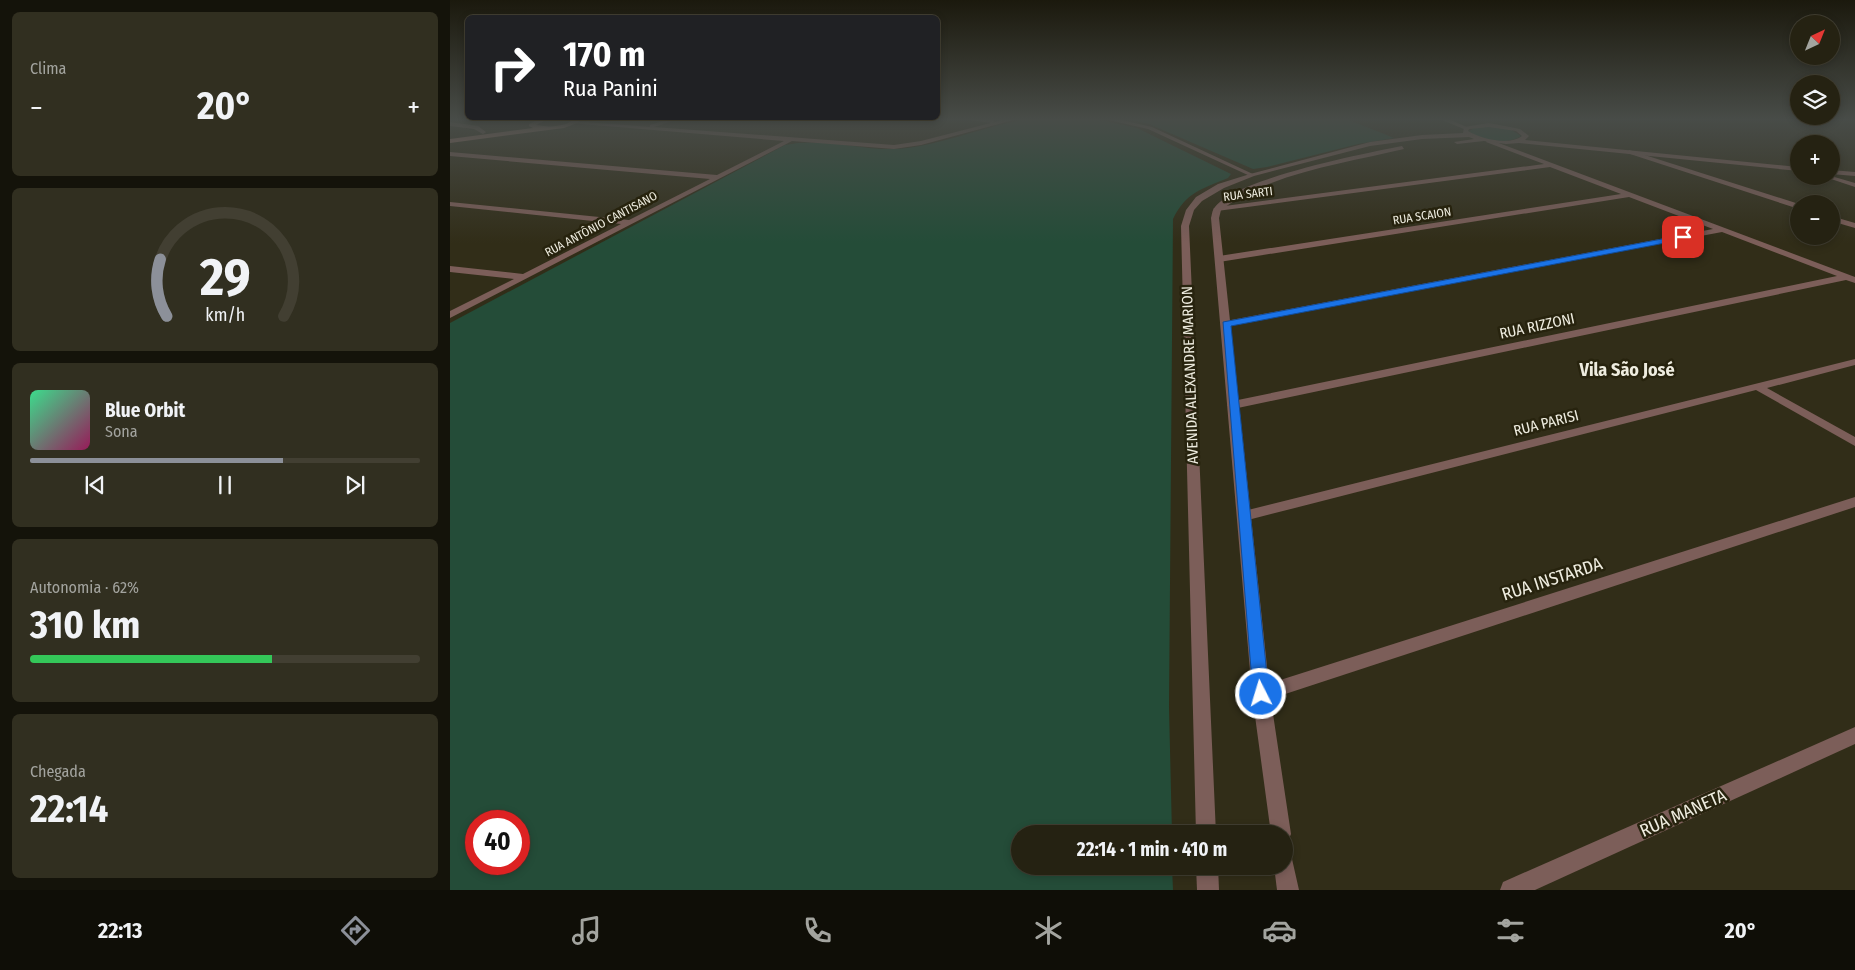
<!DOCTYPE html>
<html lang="pt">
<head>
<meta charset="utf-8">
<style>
  :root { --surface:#252212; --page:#312f20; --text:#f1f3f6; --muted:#a3a49f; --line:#423f32; --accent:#8c9099 }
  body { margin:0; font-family:"Fira Sans Condensed",sans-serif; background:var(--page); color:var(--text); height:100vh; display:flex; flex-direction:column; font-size:19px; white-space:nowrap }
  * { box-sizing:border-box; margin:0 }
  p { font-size:16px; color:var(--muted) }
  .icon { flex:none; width:28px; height:28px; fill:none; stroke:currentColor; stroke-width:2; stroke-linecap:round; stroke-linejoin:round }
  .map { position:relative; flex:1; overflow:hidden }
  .panel { display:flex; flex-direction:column; gap:12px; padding:12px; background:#14130a; width:450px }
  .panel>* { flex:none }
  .hud { position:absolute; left:15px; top:15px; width:475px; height:105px; border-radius:8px; box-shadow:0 2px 8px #0003,0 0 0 1px var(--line); background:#202124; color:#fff; overflow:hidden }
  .needle { width:32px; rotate:43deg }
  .buttons { position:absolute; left:1340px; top:15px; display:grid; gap:10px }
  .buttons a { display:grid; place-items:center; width:50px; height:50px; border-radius:50%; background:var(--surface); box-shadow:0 2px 8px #0003,0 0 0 1px var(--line); font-size:25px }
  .speed { position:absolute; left:15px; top:810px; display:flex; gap:10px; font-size:25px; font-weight:700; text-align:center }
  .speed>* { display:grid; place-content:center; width:65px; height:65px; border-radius:50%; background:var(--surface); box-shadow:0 2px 8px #0003,0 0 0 1px var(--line); line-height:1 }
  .speed .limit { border:8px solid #d22; background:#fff; color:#111 }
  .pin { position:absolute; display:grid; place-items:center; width:42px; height:42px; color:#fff; margin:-21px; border-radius:10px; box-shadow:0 2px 8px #0006 }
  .me { position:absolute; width:55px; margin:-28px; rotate:355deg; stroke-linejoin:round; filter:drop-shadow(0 0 4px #0008) }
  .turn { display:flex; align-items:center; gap:18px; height:105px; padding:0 15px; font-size:22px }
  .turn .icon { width:65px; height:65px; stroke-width:2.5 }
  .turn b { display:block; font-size:35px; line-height:42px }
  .big { font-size:38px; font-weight:700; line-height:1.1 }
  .panel .tile { flex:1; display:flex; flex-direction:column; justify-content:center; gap:8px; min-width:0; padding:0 18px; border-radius:8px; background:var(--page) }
  .panel .dial { align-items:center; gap:0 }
  .dial svg { height:130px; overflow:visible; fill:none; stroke:var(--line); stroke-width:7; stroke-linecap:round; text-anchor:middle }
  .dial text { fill:var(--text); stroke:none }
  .song { display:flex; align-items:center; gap:15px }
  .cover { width:60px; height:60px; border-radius:8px; background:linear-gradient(135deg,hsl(150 70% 55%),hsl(330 70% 35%)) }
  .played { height:5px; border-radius:2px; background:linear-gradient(90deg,var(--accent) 65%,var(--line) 65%) }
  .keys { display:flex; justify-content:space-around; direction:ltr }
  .heat { display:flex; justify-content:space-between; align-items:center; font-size:28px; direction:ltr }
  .charge { height:8px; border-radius:4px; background:linear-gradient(90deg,#34c759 62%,var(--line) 0) }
  .trip { position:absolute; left:561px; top:825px; width:282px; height:50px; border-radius:25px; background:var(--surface); box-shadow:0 2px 8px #0003,0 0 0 1px var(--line); font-weight:700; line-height:50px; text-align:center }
  .dock { display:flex; height:80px; justify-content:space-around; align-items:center; background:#0f0e07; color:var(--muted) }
  .dock .icon { width:35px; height:35px }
  .dock .current { color:var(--accent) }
  .dock b { font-size:22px; color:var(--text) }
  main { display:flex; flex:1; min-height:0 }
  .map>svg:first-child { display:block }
  .green { fill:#244c38; fill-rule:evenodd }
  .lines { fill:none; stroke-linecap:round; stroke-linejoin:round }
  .minor { fill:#7c5e59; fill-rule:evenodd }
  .tertiary { fill:#7c5e59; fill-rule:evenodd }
  .secondary { fill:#a87971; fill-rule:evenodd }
  .route { fill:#1a73e8; stroke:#114b97 }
  .labels { text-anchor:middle; stroke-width:5; stroke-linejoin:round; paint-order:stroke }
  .far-street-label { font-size:12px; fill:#eeecdf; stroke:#27230e }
  .street-label { font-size:15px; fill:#eeecdf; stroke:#27230e }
  .quarter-label { font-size:18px; font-weight:bold; fill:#eeecdf; stroke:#27230e }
  .near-street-label { font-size:18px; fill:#eeecdf; stroke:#27230e }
</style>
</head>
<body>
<main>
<section class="panel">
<div class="tile"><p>Clima</p>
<div class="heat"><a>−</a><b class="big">20°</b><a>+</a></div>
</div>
<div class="tile dial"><svg viewBox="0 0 100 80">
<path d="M14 69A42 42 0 1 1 86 69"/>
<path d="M14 69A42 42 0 0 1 10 34" stroke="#8c9099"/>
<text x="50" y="56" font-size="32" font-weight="700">29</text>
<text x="50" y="72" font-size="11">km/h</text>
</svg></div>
<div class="tile">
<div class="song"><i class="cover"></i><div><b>Blue Orbit</b><p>Sona</p></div></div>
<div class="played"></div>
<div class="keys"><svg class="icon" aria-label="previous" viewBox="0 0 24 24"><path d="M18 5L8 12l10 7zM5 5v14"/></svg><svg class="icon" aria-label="pause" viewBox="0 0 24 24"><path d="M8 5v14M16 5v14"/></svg><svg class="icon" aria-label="next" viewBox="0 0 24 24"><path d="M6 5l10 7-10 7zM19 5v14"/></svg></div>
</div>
<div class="tile"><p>Autonomia · 62%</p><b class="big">310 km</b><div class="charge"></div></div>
<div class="tile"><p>Chegada</p><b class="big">22:14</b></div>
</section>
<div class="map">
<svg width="1405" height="890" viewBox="0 0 1405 890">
  <rect width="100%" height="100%" fill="#312d18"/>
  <g class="green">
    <path d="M584,118l66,2 37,8 94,46 -3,4c-26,11 -42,14 -55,41l-4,488 3,127h-152v32h152l1,24h-723v-567l335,-178c36,-8 74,5 110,4 48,-3 92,-25 139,-31zM26,821h43v43h-43z"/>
    <polygon points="673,118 894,118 944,138 908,144 817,167 803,169 699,124"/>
    <path d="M1036,126l24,3 11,7c-12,9 -41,5 -52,-5l5,-3z"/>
  </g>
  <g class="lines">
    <g class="minor">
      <polygon points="222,118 232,118 204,127 444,145 471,141 560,118 571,118 471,145 444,149 342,141 0,318 0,311 64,279 0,272 0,266 73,274 171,224 0,206 0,202 179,220 260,179 0,156 0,152 267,175 334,141 120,123 123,121 200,127 200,125"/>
      <polygon points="505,118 532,118 545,121 542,123"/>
      <polygon points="650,118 663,118 702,127 805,175 800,176 698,129"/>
      <polygon points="987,118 996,118 1019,128 1014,129"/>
      <polygon points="0,122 28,126 36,132 33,134 24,129 0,126"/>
      <polygon points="1038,139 1405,277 1405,283 1396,280 783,409 779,407 777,405 783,401 1387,276 1272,232 772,326 771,324 776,321 1263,229 1179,197 769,262 765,259 769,256 1171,194 1100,167 767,211 763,209 767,207 1094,164 1036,142"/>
      <polygon points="1179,150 1349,204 1349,209 1177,153"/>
      <polygon points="1372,176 1381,176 1405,183 1405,187"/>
      <polygon points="1381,216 1405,223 1405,228 1381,221"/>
      <polygon points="1405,359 1405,365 1317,388 1405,437 1405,446 1306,390 794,521 789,519 787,516 789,513 794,511"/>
      <polygon points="1405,497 1405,507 811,702 805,699 802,694 805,689 811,686"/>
      <polygon points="1405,727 1405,744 1085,890 1050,890 1053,882"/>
    </g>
    <g class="tertiary">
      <path d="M1039,123l31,6 9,7 -4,4 274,27v4l-280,-28 -13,1 -22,-3 -27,3 -3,-2 20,-3 -5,-2 -47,2 -52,7 -116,30 -30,12 -22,13 -8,9 -5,16 27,608h-20l-15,-608 5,-16 10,-13 22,-13 32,-10 120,-32 52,-7 41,-2 1,-6zM1039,127l27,4 6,5c-13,10 -40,3 -54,-5l1,-2z"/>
      <path d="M952,146l2,3c-58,14 -135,24 -183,61l-2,8 51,476 21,140 -3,7 -3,2v-9h-14l-19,-140 -41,-476c1,-3 1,-8 4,-11 24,-29 147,-53 187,-61z"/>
      <polygon points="1381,170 1405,172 1405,176 1381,174"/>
      <polygon points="835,855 842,859 849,890 827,890 824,866 835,866"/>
      <polygon points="746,866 768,866 769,890 747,890"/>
    </g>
    <path class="secondary" d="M91,118h9l-14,7c10,2 20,2 30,-1 6,-3 9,-6 16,-6l-5,5 -13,5 -114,15v-4l83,-11 -4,-2v-2z"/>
  </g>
  <linearGradient id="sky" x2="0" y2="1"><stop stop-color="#1b190d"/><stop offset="0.49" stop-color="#484c48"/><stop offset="1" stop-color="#484c48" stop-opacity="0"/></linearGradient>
  <rect width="1405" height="243" fill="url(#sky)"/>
  <polygon class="route" points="1233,235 1236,236 1236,239 781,326 819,694 817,699 811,701 805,699 803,694 773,322"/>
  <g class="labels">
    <g class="far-street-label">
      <text transform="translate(798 194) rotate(-7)" y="4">RUA SARTI</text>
      <text transform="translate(972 216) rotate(-9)" y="4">RUA SCAION</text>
      <text transform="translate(151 224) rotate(-28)" y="4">RUA ANTÔNIO CANTISANO</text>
    </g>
    <g class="street-label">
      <text transform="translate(1087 326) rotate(-12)" y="5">RUA RIZZONI</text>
      <text transform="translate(740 375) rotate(-92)" y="5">AVENIDA ALEXANDRE MARION</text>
      <text transform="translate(1096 423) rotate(-14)" y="5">RUA PARISI</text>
    </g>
    <g class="quarter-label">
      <text x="1177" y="376">Vila São José</text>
    </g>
    <g class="near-street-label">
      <text transform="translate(1102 579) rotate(-18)" y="6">RUA INSTARDA</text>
      <text transform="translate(1233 813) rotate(-24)" y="6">RUA MANETA</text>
    </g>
  </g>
</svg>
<div class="buttons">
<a><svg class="needle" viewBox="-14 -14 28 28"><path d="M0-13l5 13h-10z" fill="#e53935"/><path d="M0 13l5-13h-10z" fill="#a3a49f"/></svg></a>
<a><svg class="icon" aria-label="layers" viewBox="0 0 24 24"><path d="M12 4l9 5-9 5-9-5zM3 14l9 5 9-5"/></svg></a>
<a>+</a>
<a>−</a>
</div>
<div class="speed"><div class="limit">40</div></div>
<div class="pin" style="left:1233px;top:237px;background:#d93025"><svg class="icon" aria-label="arrive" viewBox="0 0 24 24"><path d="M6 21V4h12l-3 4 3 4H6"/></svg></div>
<svg class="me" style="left:811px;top:694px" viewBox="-20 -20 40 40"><circle r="17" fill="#1a73e8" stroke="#fff" stroke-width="3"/><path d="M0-11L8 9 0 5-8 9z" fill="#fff"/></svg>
<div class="trip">22:14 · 1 min · 410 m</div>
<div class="hud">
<div class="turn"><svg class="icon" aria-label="right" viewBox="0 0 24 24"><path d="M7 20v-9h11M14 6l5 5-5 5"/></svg><div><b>170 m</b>Rua Panini</div></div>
</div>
</div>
</main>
<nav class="dock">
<b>22:13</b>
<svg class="icon current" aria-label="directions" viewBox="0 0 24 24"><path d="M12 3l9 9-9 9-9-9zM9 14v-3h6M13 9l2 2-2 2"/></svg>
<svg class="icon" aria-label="music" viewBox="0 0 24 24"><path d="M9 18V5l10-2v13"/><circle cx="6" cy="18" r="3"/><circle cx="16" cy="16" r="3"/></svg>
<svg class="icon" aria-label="phone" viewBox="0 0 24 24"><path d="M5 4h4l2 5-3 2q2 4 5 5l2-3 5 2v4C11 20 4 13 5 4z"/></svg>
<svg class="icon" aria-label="climate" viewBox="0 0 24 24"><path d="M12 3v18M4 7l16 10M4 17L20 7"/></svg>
<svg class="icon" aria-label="car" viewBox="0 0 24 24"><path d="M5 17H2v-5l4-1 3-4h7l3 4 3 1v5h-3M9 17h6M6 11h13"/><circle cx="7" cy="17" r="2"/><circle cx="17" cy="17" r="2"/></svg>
<svg class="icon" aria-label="filters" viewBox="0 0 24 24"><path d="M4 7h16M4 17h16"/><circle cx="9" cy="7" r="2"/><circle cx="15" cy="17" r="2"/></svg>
<b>20°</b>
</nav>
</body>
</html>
